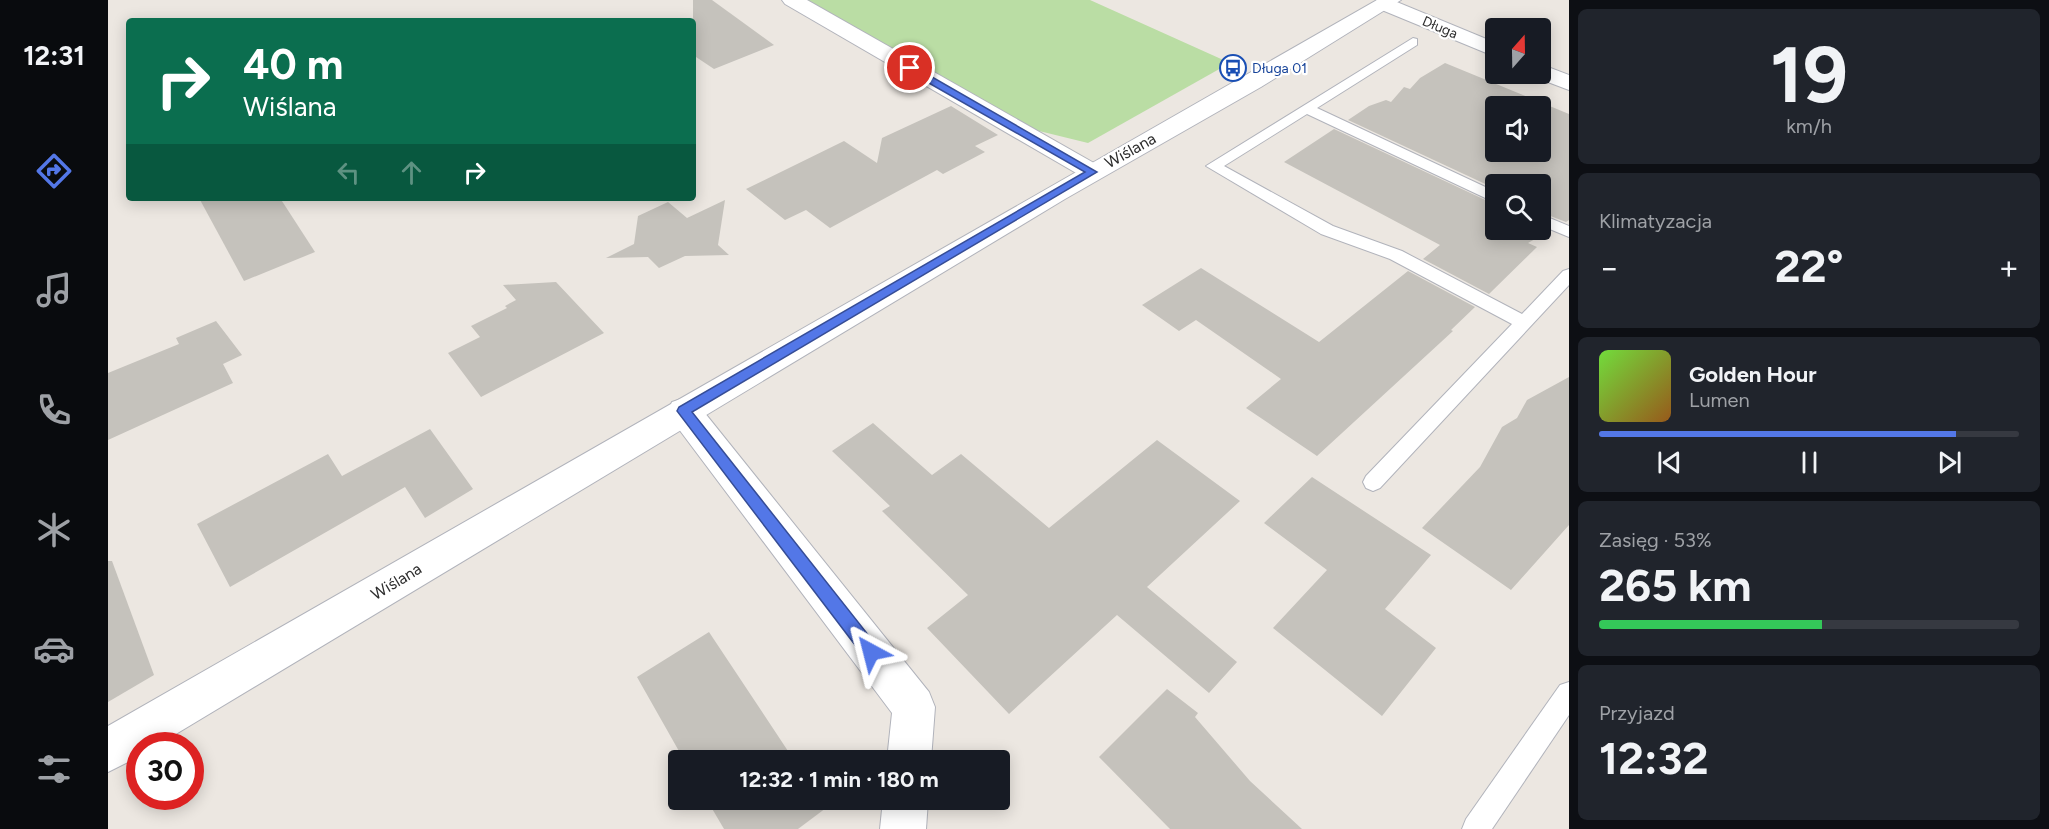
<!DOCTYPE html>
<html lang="pl">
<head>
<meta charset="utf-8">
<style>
  :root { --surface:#171b24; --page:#20242c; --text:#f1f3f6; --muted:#9ea1a6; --line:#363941; --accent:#5377e7 }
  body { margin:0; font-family:Figtree,sans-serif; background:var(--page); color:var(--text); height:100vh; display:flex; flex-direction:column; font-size:22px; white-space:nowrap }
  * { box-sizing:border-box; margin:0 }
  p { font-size:20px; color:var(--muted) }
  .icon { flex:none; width:33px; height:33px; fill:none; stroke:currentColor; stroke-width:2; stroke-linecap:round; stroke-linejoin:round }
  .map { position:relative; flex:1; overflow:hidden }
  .sheet { display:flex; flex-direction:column; gap:9px; padding:9px; background:#0d0f14; width:480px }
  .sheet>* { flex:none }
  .hud { position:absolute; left:18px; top:18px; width:570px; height:183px; border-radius:6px; box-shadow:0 3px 15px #0003; background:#0b6e4f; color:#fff; overflow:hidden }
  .needle { width:39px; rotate:20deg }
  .controls { position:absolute; left:1377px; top:18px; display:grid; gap:12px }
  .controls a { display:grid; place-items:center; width:66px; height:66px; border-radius:6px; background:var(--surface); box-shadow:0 3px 15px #0003; font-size:30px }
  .speed { position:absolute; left:18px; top:732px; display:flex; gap:12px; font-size:30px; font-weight:700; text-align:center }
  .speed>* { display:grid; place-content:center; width:78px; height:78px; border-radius:50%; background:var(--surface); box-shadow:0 3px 15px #0003; line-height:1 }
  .speed .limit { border:9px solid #d22; background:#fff; color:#111 }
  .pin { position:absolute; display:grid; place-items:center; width:51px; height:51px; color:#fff; margin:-26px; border:3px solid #fff; border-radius:50%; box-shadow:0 2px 6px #0007 }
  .me { position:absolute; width:66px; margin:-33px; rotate:322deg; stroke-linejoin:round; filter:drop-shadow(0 0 4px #0008) }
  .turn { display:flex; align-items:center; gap:21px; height:126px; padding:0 18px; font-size:27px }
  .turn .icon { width:78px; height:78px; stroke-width:2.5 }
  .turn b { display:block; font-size:42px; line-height:51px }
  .lanes { display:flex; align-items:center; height:57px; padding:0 18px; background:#0003; justify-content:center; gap:30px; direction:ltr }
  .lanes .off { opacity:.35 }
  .big { font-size:45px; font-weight:700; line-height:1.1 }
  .sheet .tile { flex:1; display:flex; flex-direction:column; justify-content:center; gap:9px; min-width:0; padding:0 21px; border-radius:9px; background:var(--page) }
  .sheet .dial { align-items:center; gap:0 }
  .dial b { font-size:78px; line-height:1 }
  .song { display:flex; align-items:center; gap:18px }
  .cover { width:72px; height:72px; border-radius:9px; background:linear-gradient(135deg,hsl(100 70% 55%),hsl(30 70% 35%)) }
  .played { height:6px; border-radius:3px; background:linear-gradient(90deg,var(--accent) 85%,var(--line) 85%) }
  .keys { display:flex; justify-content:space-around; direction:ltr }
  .heat { display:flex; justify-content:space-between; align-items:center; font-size:33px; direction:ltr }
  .charge { height:9px; border-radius:4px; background:linear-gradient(90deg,#34c759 53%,var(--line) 0) }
  .trip { position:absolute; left:560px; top:750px; width:342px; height:60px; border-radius:6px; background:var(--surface); box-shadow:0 3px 15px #0003; font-weight:700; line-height:60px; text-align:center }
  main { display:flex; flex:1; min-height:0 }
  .tab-bar { display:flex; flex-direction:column; width:108px; justify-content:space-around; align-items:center; background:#090b0e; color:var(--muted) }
  .tab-bar .icon { width:42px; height:42px }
  .tab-bar .on { color:var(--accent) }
  .tab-bar b { font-size:27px; color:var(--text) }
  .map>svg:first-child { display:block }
  .green { fill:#badda4 }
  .building { fill:#c5c2bc; fill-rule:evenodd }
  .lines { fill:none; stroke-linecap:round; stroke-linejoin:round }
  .lane-casing { stroke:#b1b3bb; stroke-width:2 }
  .street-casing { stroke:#b1b3bb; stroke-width:2 }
  .secondary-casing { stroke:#b1b3bb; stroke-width:2 }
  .lane { fill:#fff; fill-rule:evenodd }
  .street { fill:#fff; fill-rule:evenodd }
  .secondary { fill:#fff; fill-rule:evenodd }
  .route { fill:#5377e7; stroke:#364d96; stroke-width:1.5 }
  .labels { text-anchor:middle; stroke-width:4.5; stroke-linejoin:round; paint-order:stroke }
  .far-street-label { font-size:14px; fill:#2d2d2d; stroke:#fff }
  .far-transit-label { font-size:14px; fill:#164399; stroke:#fff; text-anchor:start }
  .street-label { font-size:16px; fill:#2d2d2d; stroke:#fff }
</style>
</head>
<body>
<main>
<nav class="tab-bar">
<b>12:31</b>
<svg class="icon on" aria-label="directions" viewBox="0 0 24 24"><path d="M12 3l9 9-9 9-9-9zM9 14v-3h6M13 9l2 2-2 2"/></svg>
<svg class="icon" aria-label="music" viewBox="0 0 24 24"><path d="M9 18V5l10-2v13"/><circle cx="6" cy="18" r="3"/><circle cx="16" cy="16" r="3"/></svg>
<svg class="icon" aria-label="phone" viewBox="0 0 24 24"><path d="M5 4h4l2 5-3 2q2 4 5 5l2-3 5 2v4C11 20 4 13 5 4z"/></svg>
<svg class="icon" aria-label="climate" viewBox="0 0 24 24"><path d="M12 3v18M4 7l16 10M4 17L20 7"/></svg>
<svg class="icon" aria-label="car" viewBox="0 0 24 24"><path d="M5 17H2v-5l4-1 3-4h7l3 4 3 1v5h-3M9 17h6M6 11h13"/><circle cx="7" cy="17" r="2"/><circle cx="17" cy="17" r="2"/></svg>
<svg class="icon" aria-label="filters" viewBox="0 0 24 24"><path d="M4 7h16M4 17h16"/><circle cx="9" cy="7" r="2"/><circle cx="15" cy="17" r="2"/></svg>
</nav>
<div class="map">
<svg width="1461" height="829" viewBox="0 0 1461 829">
  <rect width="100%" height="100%" fill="#ece7e1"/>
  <polygon class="green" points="699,0 982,0 1122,63 980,143 923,129"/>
  <g class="building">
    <polygon points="585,0 604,0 666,45 606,69 585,55"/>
    <path d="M1337,63l124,51v106l-3,2 -26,-10v-28h-44v5l-148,-69 21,-14 17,-6 5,2 13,-15 6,2 10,-11zM1388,106h44v46h-44z"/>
    <polygon points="843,106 890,135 867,146 877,152 835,174 829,170 722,228 698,210 677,220 638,189 736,141 769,163 774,138"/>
    <polygon points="1226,129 1388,205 1388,230 1432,228 1441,231 1420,243 1429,247 1381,294 1315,259 1332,245 1176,162"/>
    <polygon points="91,198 172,198 207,252 136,281"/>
    <polygon points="617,200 610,245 621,255 577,256 551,268 540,257 498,258 526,244 530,216 560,202 579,218"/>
    <polygon points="1093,268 1211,342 1300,271 1367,307 1343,330 1345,331 1209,456 1138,408 1173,379 1088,320 1071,331 1034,305"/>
    <polygon points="448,282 496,333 373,397 340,353 372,337 363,326 399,308 397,306 408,300 395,285"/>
    <polygon points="108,321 134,355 115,364 125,383 0,440 0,373 71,344 68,338"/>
    <polygon points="1461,377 1461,525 1403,590 1314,528 1372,467 1394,427 1409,418 1419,400"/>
    <polygon points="765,423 824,475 853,454 941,528 1049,440 1132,501 1039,587 1129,662 1101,693 1009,615 901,714 819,628 860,595 774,511 782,506 724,451"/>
    <polygon points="322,429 365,489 317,518 297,487 122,587 89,524 220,454 234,476"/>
    <polygon points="1204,477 1323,555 1277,609 1328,648 1274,716 1165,628 1219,570 1156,523"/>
    <polygon points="0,561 4,561 46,675 0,702"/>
    <polygon points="601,632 676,745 686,760 576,760 529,677"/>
    <polygon points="1059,689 1090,713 1087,717 1142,781 1194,829 1062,829 991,757"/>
    <polygon points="599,800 712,800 718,808 690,829 616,829"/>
  </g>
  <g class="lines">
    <defs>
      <g id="lane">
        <polygon points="1305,38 1309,39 1309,45 1209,108 1388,192 1388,203 1199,114 1116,166 1225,226 1294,251 1414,314 1455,271 1461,269 1461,285 1272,488 1265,491 1258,488 1255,482 1258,476 1404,324 1282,259 1213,234 1098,166"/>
        <polygon points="1432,214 1461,226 1461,237 1432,225"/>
        <polygon points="1461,682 1461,715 1384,829 1354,829 1358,819 1452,685"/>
      </g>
      <g id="street">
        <polygon points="674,0 699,0 993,167 997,172 993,177 984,180 975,177 677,4"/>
        <polygon points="1269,0 1284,0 1388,43 1388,57 1269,8 1266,4"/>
        <polygon points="1432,64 1461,75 1461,90 1424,76 1423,74 1432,74"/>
        <polygon points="576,398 588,402 821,692 827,707 823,760 779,760 784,713 564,420 560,411 564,402"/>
        <polygon points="775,800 820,800 818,829 772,829"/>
      </g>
      <polygon id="secondary" points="1269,0 1293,0 1153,87 957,199 48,746 32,746 32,756 0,772 0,726"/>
    </defs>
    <use href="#lane" class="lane-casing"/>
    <use href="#street" class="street-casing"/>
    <use href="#secondary" class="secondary-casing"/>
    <use href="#lane" class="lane"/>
    <use href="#street" class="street"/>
    <use href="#secondary" class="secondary"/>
  </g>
  <polygon class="route" points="798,66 805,66 989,172 584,412 769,646 771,652 769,658 763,660 757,658 569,411 571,407 977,172 798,70"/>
  <defs>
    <symbol id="bus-ring" viewBox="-11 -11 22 22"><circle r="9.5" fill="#fff" stroke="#1a4fb4" stroke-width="1.5"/><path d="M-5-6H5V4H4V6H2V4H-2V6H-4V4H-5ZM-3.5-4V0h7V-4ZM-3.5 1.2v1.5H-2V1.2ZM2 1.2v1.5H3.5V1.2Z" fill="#1a4fb4"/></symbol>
  </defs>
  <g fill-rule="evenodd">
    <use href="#bus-ring" x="1110" y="53" width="30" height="30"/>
  </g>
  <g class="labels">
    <g class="far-street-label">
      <text transform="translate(1332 27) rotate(23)" y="5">Długa</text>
    </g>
    <g class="far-transit-label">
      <text x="1144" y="73">Długa 01</text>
    </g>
    <g class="street-label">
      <text transform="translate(1022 150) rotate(-29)" y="6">Wiślana</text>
      <text transform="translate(288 581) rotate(-31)" y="6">Wiślana</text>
    </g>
  </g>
</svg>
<div class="controls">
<a><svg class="needle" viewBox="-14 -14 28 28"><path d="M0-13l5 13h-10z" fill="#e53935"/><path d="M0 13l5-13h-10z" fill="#9ea1a6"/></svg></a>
<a><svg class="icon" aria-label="sound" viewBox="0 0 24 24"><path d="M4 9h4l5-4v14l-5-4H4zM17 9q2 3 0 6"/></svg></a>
<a><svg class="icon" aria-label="search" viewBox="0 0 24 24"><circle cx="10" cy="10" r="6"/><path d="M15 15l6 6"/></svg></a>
</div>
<div class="speed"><div class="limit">30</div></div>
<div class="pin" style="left:802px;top:68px;background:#d93025"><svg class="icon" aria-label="arrive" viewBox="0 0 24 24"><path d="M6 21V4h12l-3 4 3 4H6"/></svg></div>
<svg class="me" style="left:763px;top:652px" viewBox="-20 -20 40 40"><path d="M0-17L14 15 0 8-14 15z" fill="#5377e7" stroke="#fff" stroke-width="4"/></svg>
<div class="trip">12:32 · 1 min · 180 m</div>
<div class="hud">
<div class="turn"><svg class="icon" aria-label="right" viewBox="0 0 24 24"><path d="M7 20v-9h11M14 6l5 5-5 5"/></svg><div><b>40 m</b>Wiślana</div></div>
<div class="lanes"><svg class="icon off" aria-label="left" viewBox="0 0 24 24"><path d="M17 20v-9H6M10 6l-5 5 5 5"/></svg><svg class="icon off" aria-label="ahead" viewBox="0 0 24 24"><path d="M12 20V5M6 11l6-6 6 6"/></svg><svg class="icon" aria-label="right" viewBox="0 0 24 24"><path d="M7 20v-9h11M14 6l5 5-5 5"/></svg></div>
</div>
</div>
<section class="sheet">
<div class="tile dial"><b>19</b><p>km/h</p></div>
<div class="tile"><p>Klimatyzacja</p>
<div class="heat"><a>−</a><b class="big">22°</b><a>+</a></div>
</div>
<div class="tile">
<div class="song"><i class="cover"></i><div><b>Golden Hour</b><p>Lumen</p></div></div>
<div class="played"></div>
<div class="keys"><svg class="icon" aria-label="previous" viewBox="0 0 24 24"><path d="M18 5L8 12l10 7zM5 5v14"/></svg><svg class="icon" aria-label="pause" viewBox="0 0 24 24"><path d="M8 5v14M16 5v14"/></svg><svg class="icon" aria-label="next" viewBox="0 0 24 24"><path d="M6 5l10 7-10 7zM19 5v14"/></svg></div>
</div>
<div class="tile"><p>Zasięg · 53%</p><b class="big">265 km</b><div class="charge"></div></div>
<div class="tile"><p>Przyjazd</p><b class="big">12:32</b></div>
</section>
</main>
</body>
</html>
